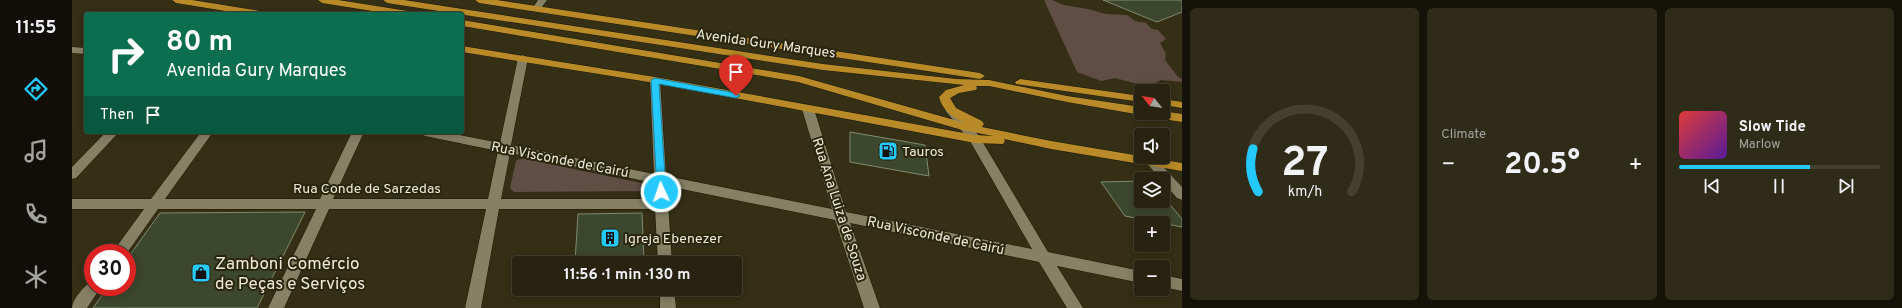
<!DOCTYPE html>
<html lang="en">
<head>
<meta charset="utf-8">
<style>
  :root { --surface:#272310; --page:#2f2b19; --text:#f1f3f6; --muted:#a4a49f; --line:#434030; --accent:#24c9fe }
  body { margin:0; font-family:Overpass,sans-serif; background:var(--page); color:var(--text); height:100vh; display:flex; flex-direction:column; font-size:15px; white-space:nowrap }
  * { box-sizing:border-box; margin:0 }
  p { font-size:13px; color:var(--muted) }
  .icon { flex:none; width:22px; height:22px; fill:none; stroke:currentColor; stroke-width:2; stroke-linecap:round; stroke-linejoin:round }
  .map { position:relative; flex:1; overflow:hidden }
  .side { display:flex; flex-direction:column; gap:8px; padding:8px; background:#151309; width:720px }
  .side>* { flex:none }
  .guide { position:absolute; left:12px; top:12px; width:380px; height:122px; border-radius:4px; box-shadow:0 2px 10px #0003,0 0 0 1px var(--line); background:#0b6e4f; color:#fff; overflow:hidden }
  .needle { width:26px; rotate:300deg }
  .tools { position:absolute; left:1062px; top:84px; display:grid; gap:8px }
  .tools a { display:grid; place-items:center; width:36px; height:36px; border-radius:4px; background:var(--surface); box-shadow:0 2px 10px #0003,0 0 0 1px var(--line); font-size:20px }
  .speed { position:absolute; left:12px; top:244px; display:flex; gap:8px; font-size:20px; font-weight:700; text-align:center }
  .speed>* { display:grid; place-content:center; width:52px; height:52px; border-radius:50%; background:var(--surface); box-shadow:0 2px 10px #0003,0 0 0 1px var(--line); line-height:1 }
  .speed .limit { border:6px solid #d22; background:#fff; color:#111 }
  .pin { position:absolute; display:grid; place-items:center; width:34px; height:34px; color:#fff; margin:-41px -17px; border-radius:50% 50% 50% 0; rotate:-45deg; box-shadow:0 0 4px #0007 }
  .pin .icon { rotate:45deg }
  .me { position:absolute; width:44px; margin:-22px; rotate:357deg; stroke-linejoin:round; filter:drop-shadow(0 0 3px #0008) }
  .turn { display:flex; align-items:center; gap:14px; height:84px; padding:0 16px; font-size:18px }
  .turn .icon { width:52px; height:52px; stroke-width:2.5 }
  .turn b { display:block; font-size:28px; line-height:34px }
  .then { display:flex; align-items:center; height:38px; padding:0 16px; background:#0003; gap:8px; font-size:15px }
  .big { font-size:30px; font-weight:700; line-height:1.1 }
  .side .tile { flex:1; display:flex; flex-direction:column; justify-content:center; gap:6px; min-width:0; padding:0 14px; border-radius:6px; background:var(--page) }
  .side .dial { align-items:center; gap:0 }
  .dial svg { height:104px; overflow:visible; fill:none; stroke:var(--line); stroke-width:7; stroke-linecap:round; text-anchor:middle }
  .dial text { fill:var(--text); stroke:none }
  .song { display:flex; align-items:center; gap:12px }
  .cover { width:48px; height:48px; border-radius:6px; background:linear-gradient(135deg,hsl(0 70% 55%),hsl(270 70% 35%)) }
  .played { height:4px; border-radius:2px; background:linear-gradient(90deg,var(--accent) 65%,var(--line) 65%) }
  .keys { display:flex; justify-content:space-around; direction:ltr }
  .heat { display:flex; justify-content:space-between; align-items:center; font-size:22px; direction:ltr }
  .side .tiles { flex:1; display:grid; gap:8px; grid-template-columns:repeat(3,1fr) }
  .trip { position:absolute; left:440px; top:256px; width:230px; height:40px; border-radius:4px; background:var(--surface); box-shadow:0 2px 10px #0003,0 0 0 1px var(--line); font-weight:700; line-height:40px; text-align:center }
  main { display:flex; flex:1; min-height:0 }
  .tabs { display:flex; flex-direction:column; width:72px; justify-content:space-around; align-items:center; background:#100e06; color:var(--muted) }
  .tabs .icon { width:28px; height:28px }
  .tabs .selected { color:var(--accent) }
  .tabs b { font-size:18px; color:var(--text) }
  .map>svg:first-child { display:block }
  .green { fill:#604d43 }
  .building { fill:#3d472d; stroke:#808b6f }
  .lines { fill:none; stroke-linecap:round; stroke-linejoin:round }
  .minor-casing { stroke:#1c1700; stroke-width:1 }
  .major-casing { stroke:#1c1700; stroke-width:1 }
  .minor { fill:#868165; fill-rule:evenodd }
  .major { fill:#b88b28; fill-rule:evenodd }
  .route { fill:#24c9fe; stroke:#1783a5 }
  .labels { text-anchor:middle; stroke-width:4; stroke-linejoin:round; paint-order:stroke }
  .street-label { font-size:14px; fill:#edebdb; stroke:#2a260b }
  .poi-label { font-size:14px; fill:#edebdb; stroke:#2a260b; text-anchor:start }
  .near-poi-label { font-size:17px; fill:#edebdb; stroke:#2a260b; text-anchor:start }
</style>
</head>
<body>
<main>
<nav class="tabs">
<b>11:55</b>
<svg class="icon selected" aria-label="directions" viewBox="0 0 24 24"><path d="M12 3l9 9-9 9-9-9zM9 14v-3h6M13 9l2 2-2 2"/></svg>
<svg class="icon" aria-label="music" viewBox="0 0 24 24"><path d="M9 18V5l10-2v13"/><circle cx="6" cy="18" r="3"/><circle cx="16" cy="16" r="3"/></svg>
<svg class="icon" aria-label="phone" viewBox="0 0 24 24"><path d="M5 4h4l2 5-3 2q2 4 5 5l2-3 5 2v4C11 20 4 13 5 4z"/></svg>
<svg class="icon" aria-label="climate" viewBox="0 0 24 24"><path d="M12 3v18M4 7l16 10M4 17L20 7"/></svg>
</nav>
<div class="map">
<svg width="1110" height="308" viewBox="0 0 1110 308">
  <rect width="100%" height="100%" fill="#342f15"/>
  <g class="green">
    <polygon points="972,0 980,0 992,5 1016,9 1034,14 1055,15 1063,21 1074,23 1080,29 1086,30 1094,39 1088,43 1094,54 1093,60 1106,77 1110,79 1110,82 1089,80 1076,87 1043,78 1029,81 1005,72"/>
    <polygon points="449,158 574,184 576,188 572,191 442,192 438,188 444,161"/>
  </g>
  <g class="building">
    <polygon points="1031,0 1110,0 1110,12 1085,22"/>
    <polygon points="778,132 853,145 857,176 778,162"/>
    <polygon points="1069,181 1069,201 1095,201 1110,219 1110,227 1053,216 1029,182"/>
    <polygon points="233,212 185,308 21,308 36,287 55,287 55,259 88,213"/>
    <polygon points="570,213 572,262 503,262 506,214"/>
  </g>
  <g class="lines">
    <defs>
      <g id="minor">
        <polygon points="466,0 475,0 467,11 461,11 460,9"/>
        <polygon points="0,47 14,48 14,54 0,53"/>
        <path d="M451,55l5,3 -17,87 143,29 -4,-94 5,-3 5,3 6,96 166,33 -30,-100 6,-4 6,4 32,103 186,37 -62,-108 -25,-31 2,-3h8l24,29 69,116 93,19v12l-84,-17 26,42h-16l-28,-46 -189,-39 30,85h-16l-29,-88 -168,-34 5,77h-14l-3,-54h-156l-18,99h-16l21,-99h-157l-45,99h-16l48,-99h-158l-31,44h-15l32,-44h-72v-10h79l50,-67h12l-48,67h155l32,-67h12l-31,67h155l10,-48 -73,-15 -6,-4h25l56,11 18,-85zM438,153l144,30 1,16h-154z"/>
        <polygon points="34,132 47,132 4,178 0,179 0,167"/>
        <polygon points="1080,158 1084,159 1110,187 1110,200 1105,198 1091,182 1091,179 1088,179 1074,162 1076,159"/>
        <polygon points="1091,275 1110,279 1110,291 1091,287"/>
        <path d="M21,281v6h8l-14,21h-15c0,-8 13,-24 21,-27z"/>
        <polygon points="588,289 602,289 604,308 588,308"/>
      </g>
      <g id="major">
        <polygon points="100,0 120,0 188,11 193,14 172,14 104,3"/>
        <polygon points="246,0 266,0 336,11 341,14 319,14 250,3"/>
        <path d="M311,0h21l419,64 133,15 33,1 78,16 74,11v6h22v-2l19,3v8l-32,-5 -5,-3 -4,1 -74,-13 -78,-16h-13l1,2 -1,2 -17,3 -9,5 6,10 26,13 2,3 -2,3 69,14 131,22v8l-131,-22 -47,-10 1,2 -2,3 -28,-1 -320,-60 -193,-31v-6l193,31 320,58 18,1 -31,-6 -164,-48 -336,-56v-6l337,56 166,47c-13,-6 -22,-12 -26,-26l7,-7 18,-5 -141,-15 -436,-67z"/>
        <polygon points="403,0 425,0 908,73 913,76 908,79 407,3"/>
        <polygon points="948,79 1069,96 1069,102 944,84 943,82"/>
        <polygon points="1091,99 1110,102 1110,108 1091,105"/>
      </g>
    </defs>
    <use href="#minor" class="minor-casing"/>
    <use href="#major" class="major-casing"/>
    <use href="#minor" class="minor"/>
    <use href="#major" class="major"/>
  </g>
  <polygon class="route" points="583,78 664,93 668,96 664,98 587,84 594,192 589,195 585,192 579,80"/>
  <defs>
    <symbol id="fuel-square" viewBox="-11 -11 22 22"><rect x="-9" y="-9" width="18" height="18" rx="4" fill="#24c9fe" stroke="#2a260b"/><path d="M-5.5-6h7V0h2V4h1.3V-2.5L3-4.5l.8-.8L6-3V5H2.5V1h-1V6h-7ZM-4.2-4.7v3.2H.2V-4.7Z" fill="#111"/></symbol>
    <symbol id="building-square" viewBox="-11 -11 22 22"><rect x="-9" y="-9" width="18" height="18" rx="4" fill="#24c9fe" stroke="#2a260b"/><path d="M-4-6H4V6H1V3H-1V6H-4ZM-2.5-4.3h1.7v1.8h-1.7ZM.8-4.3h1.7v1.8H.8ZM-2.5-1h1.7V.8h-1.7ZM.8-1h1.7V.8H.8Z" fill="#111"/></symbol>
    <symbol id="shop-square" viewBox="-11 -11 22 22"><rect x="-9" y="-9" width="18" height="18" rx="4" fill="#24c9fe" stroke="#2a260b"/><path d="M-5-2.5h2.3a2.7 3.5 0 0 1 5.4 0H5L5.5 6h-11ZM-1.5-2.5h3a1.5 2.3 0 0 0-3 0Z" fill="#111"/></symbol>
  </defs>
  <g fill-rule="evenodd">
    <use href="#fuel-square" x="805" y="140" width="22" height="22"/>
    <use href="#building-square" x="527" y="227" width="22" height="22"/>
    <use href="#shop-square" x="118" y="262" width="22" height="22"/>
  </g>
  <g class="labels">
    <g class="street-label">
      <text transform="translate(694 43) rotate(8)" y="5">Avenida Gury Marques</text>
      <text transform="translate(488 159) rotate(11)" y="5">Rua Visconde de Cairú</text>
      <text x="295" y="193">Rua Conde de Sarzedas</text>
      <text transform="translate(768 209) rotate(72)" y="5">Rua Ana Luiza de Souza</text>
      <text transform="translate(864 235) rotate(12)" y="5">Rua Visconde de Cairú</text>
    </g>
    <g class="poi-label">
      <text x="830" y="156">Tauros</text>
      <text x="552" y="243">Igreja Ebenezer</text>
    </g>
    <g class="near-poi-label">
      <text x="143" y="269">Zamboni Comércio<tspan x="143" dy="20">de Peças e Serviços</tspan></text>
    </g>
  </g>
</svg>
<div class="tools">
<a><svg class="needle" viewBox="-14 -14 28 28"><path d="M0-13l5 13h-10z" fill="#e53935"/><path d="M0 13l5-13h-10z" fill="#a4a49f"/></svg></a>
<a><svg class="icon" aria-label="sound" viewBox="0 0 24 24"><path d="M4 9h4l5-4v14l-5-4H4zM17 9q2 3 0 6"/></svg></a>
<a><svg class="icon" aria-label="layers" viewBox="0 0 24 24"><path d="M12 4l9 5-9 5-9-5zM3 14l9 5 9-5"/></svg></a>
<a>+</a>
<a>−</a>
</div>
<div class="speed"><div class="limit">30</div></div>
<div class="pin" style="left:664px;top:96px;background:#d93025"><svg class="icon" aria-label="arrive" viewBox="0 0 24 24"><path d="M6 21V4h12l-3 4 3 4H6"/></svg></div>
<svg class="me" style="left:589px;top:192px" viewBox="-20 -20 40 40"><circle r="17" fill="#24c9fe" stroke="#fff" stroke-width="3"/><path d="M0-11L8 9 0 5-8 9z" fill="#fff"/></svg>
<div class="trip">11:56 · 1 min · 130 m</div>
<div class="guide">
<div class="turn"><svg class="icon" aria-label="right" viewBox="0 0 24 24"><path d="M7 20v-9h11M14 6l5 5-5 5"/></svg><div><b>80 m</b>Avenida Gury Marques</div></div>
<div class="then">Then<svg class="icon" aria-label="arrive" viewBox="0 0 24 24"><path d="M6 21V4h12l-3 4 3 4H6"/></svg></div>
</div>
</div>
<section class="side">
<div class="tiles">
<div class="tile dial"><svg viewBox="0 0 100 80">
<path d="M14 69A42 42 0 1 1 86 69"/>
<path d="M14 69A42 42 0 0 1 10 36" stroke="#24c9fe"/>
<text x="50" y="56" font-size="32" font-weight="700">27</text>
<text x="50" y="72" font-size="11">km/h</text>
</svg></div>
<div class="tile"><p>Climate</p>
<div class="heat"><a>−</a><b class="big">20.5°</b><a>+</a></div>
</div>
<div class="tile">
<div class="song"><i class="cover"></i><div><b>Slow Tide</b><p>Marlow</p></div></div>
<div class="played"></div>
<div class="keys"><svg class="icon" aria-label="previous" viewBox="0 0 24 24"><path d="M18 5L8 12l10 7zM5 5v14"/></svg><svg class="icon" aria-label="pause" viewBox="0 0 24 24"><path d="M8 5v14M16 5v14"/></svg><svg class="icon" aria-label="next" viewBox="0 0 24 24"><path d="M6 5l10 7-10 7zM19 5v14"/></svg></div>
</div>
</div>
</section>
</main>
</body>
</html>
